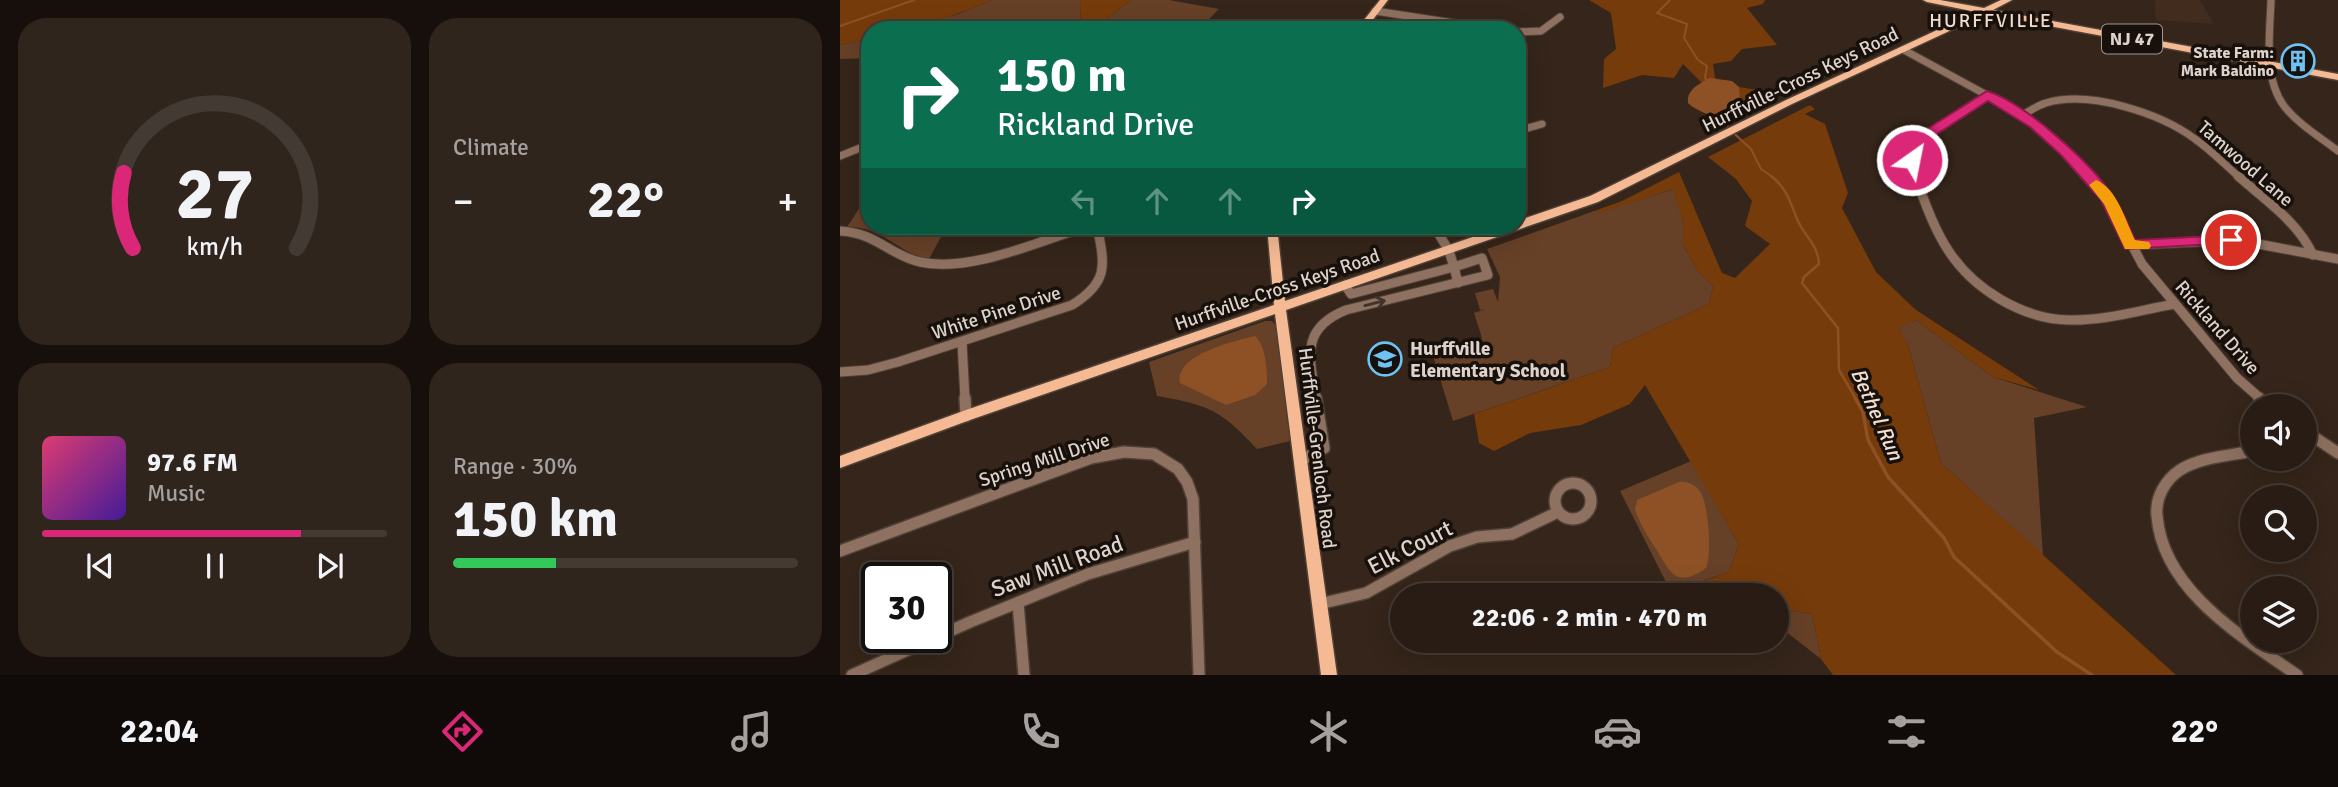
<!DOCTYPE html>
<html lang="en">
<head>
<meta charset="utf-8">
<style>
  :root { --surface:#281c14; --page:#30251d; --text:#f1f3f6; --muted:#a5a1a0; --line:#443a34; --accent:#db2777 }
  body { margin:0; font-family:Signika,sans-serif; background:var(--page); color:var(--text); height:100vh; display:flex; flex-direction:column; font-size:26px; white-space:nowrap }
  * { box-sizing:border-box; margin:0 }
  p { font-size:23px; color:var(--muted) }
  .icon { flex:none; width:38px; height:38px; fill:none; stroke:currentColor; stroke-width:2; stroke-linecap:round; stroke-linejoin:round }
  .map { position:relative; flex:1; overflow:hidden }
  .drawer { display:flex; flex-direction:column; gap:18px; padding:18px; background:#160f0b; width:840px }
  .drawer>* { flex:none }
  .guide { position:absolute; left:21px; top:21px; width:665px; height:214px; border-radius:28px; box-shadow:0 7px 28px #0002,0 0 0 2px var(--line); background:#0b6e4f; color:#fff; overflow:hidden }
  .buttons { position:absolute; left:1400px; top:394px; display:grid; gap:14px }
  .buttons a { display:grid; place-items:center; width:77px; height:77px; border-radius:50%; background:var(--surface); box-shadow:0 7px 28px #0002,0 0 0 2px var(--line); font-size:35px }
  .speed { position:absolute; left:21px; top:562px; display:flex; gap:14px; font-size:35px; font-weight:700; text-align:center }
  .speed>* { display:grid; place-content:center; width:91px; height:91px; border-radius:50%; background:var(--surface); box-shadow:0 7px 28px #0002,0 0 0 2px var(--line); line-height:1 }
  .speed .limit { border:4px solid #111; border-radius:10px; background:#fff; color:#111 }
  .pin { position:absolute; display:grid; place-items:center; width:60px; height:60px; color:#fff; margin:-30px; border:4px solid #fff; border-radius:50%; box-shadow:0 2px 7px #0007 }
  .me { position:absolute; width:77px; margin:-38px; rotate:33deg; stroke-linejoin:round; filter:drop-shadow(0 0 5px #0008) }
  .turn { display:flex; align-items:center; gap:24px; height:147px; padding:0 21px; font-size:32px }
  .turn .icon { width:91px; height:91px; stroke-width:2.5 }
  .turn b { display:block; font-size:49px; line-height:60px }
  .lanes { display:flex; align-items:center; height:66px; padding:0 21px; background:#0003; justify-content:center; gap:35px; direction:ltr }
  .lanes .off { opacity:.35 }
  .big { font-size:52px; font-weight:800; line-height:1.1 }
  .drawer .widget { flex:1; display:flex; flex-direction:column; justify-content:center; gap:10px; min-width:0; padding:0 24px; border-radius:28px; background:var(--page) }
  .drawer .dial { align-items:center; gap:0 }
  .dial svg { height:182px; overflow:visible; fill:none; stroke:var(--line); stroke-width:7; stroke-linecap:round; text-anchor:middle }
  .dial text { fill:var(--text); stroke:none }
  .song { display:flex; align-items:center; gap:21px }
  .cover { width:84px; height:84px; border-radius:10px; background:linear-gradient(135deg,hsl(340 70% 55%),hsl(260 70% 35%)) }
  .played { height:7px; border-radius:4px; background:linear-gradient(90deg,var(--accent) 75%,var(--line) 75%) }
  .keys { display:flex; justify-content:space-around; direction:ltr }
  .heat { display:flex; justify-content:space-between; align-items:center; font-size:38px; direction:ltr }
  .charge { height:10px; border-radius:5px; background:linear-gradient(90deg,#34c759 30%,var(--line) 0) }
  .drawer .tiles { flex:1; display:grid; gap:18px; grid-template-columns:repeat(2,1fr) }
  .trip { position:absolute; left:550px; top:583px; width:399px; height:70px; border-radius:35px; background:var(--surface); box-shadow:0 7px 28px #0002,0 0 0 2px var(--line); font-weight:800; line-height:70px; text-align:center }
  .menu { display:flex; height:112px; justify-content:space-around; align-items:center; background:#100b08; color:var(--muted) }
  .menu .icon { width:49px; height:49px }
  .menu .active { color:var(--accent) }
  .menu b { font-size:32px; color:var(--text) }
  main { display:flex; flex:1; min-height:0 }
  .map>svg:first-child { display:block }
  .built { fill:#422c1d }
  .green { fill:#664027 }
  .forest { fill:#763b0b }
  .water { fill:#8e5126 }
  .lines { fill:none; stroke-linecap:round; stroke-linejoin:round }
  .stream-far2 { stroke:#8e5126; stroke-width:2 }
  .stream-far1 { stroke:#8e5126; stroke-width:2.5 }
  .stream { stroke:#8e5126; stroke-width:3.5 }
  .minor-far2-casing { stroke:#504136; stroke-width:9 }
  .minor-far1-casing { stroke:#504136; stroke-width:11 }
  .minor-casing { stroke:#504136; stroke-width:14 }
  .major-casing { stroke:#504136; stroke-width:3 }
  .minor-far2 { stroke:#8e7160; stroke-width:7 }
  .minor-far1 { stroke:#8e7160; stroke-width:9 }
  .minor { stroke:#8e7160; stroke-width:11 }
  .major { fill:#f5ba94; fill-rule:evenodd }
  .oneway { stroke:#413229 }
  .route { fill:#db2777; stroke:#8e194d; stroke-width:2 }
  .slow { fill:#f59e0b }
  .labels { text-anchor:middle; stroke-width:7; stroke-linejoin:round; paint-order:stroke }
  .far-poi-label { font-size:16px; font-weight:bold; fill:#ded3cc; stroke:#17100b; text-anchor:end }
  .shield { fill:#17100b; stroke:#a29892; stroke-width:2 }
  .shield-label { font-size:18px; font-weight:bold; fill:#ded3cc }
  .far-quarter-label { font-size:19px; letter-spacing:2px; fill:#f1dbcd; stroke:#17100b }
  .street-label { font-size:19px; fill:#ded3cc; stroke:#17100b }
  .poi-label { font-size:19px; font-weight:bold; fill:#ded3cc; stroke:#17100b; text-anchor:start }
  .water-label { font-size:21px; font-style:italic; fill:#f2dfd3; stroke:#17100b }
  .near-street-label { font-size:23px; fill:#ded3cc; stroke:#17100b }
</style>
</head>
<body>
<main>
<section class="drawer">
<div class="tiles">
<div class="widget dial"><svg viewBox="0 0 100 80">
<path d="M14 69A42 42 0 1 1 86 69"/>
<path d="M14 69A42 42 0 0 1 10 36" stroke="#db2777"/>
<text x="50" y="56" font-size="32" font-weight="700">27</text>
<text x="50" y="72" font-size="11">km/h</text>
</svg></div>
<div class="widget"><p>Climate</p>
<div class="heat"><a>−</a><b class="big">22°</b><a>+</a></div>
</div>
<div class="widget">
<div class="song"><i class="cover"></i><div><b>97.6 FM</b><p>Music</p></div></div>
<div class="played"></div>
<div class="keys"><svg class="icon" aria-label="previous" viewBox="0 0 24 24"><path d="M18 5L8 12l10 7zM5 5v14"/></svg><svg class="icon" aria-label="pause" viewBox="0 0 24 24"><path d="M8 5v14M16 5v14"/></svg><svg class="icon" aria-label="next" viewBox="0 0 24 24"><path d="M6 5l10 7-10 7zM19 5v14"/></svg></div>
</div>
<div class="widget"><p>Range · 30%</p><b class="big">150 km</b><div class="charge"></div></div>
</div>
</section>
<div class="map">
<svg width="1498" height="675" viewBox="0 0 1498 675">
  <rect width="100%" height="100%" fill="#35251a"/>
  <polygon class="built" points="1315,0 1360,0 1374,24 1316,20"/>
  <g class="green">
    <polygon points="152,0 240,0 241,30 65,30 118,14"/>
    <polygon points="291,0 329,0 379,9 358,30 252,30"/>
    <polygon points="30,39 30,58 0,59 0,45"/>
    <polygon points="834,189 843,223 843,245 857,270 873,286 869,304 773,348 770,367 613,421 592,352 642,338 634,313 645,309 640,310 635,293 653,289 658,302 660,277 647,249 757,210 759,212"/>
    <path d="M30,192v34h77l-18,33c-30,-4 -44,-33 -82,-32z"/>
    <polygon points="1076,320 1153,377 1247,407 1194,418 1203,556 1101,463 1068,345 1058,327"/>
    <path d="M425,321h7l4,5 14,115 -33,8c-36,-39 -48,-44 -100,-53l-8,-34z"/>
    <polygon points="851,461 899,544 889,572 831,592 780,491"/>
    <polygon points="936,608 972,614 981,659 936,624"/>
  </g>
  <g class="forest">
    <path d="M0,0h152c-44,18 -74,30 -122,30v9l-30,6z"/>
    <polygon points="240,0 291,0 252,30 241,30"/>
    <polygon points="749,0 925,0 923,4 907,8 937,45 902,49 891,61 873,64 875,78 899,87 943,94 880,125 876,115 851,106 862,83 843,64 834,78 802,75 763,88 764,59 776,49 771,13"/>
    <polygon points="970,105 975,109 965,114 985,124 1008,193 1002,208 1036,272 1076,310 1199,390 1153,377 1076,320 1059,327 1068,345 1101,463 1336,675 993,675 981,659 972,614 936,608 936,595 825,595 889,572 899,544 805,385 790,404 741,425 690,433 654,451 639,443 634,414 770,367 773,348 869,304 873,286 857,270 843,245 843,223 833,189 759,213 757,210 782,201 839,172 882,273 895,278 930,244 905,226 912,201 896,179 868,157"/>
  </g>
  <g class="water">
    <path d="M870,78l22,3 7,6 1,15 -10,15c-12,2 -33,-5 -42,-14 -2,-13 12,-20 22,-25z"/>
    <path d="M415,336c11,10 12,33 12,48l-12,11 -29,10 -46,-22c-6,-28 54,-42 75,-47z"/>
    <path d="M839,482c7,-1 15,2 20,8 10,11 13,65 7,78 -30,21 -35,5 -50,-19 -8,-12 -16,-25 -21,-39l2,-10z"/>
  </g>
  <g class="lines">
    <g class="stream-far2">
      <polyline points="830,0 817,13 847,24 844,38 858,60 867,66 865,78 869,82"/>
      <polyline points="0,26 74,0"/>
      <polyline points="885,116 888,128 911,149 921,169 934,178"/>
    </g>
    <path class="stream-far1" d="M931,176c16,12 19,26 26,43 7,17 21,25 22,45l-15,13 -2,6 36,45 1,42 17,29"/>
    <polyline class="stream" points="1015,398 1023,412 1028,440 1048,477 1104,538 1114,557 1217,652 1252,675"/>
    <defs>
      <g id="minor-far2">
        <path d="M1431,0c-1,33 -8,78 13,106 14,18 36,31 54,45"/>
        <polyline points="535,11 660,30"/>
        <polyline points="677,32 701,31 720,17"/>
        <polyline points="1064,50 1176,111 1218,145 1249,178"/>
        <path d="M1182,115c8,-4 16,-10 24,-12 43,-13 114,10 149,36 16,11 30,26 45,39"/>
        <polyline points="677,131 702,124"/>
        <polyline points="0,156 30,144"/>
        <polyline points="1076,178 1072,153 1083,137 1147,95"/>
      </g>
      <g id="minor-far1">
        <path d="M1075,176c9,24 19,53 33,74 25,39 74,69 121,70 36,1 71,-10 106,-16"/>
        <polyline points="1247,176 1267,197 1302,264 1397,378 1421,399"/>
        <path d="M1398,176c27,24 60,46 75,79"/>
        <path d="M0,231c37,2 49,24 80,31 50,11 120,-21 168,-36"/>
        <polyline points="1291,245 1397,240 1498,259"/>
        <polyline points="505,285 511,294 614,267 618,283"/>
        <polyline points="122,342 125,399"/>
        <path d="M0,372l28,-2 30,-8 174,-57c37,-23 33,-40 25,-79"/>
        <path d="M476,399c-6,-40 -17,-70 30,-89l142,-35 -6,-17 -28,9 -5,-16 -15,-25"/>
      </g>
      <g id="minor">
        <polyline points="125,398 126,416"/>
        <polyline points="1419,398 1428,406"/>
        <polyline points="1465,431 1498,453"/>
        <path d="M1412,451c-24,5 -51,6 -72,19 -15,10 -25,28 -23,46 6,74 84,120 140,159"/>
        <polyline points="460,461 484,448 476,398"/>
        <circle cx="733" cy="501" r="18"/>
        <polyline points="0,551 251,458 284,452 314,454 338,469 347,482 353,499 359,675"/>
        <polyline points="178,603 184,675"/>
        <polyline points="479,604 526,593 610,546 637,537 672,534 718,512"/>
        <polyline points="12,675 130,622 248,574 355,542"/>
      </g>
      <g id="major">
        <polygon points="540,0 548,0 525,30 516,30"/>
        <polygon points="1083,0 1100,0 1144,8 1161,0 1172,0 1153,10 1498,74 1498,80 1146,14 952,104 758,202 446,310 497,675 481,675 435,314 130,420 0,468 0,456 126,410 434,305 427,226 437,226 445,301 665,226 677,226 677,221 750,196 946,100 1136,12 1087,2"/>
      </g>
    </defs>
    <use href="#minor-far2" class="minor-far2-casing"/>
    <use href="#minor-far1" class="minor-far1-casing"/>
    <use href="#minor" class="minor-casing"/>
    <use href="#major" class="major-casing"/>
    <use href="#minor-far2" class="minor-far2"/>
    <use href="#minor-far1" class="minor-far1"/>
    <use href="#minor" class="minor"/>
    <use href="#major" class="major"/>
  </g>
  <defs><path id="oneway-shaft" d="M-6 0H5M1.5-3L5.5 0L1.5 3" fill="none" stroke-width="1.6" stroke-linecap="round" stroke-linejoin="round" transform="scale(1.75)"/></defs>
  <use class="oneway" href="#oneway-shaft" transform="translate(535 303) rotate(-14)"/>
  <path class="route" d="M1147,91c38,12 104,72 126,105 9,13 15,29 22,44l96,-5 5,1 2,4 -2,3 -111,6 -24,-49 -40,-45 -31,-28 -42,-26 -60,39 -9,11 -3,13h-9l-1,-14 13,-16z"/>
  <path class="slow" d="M1256,180c21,8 30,42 39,60l14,2 2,4 -2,3h-24l-21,-45 -15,-19z"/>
  <defs>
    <symbol id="building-ring" viewBox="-11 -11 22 22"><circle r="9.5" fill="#17100b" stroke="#6ec2f3" stroke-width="1.5"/><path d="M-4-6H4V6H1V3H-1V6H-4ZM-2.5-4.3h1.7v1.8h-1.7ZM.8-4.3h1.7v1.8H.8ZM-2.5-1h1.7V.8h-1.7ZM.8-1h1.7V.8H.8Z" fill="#6ec2f3"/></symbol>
    <symbol id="school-ring" viewBox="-11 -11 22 22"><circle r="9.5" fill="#17100b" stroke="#6ec2f3" stroke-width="1.5"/><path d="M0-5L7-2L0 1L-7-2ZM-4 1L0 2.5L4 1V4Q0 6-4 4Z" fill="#6ec2f3"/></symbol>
  </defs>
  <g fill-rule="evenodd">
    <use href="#building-ring" x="1439" y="42" width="38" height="38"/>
    <use href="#school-ring" x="526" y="340" width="38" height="38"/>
  </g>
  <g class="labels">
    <g class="far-poi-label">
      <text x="1434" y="58">State Farm:<tspan x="1434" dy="18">Mark Baldino</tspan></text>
    </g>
    <rect class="shield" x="1262" y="24.5" width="60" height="29" rx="5"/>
    <g class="shield-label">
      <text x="1292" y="45">NJ 47</text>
    </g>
    <g class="far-quarter-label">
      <text x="1151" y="27">HURFFVILLE</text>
    </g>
    <g class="street-label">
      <text transform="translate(960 79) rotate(-26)" y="7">Hurffville-Cross Keys Road</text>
      <text transform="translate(1406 163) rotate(41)" y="7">Tamwood Lane</text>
      <text transform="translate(437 289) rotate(-19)" y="7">Hurffville-Cross Keys Road</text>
      <text transform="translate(156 312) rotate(-18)" y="7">White Pine Drive</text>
      <text transform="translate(1378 327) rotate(49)" y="7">Rickland Drive</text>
      <text transform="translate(478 448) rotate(83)" y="7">Hurffville-Grenloch Road</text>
      <text transform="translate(204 459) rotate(-18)" y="7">Spring Mill Drive</text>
    </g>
    <g class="poi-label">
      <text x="570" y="355">Hurffville<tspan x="570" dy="22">Elementary School</tspan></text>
    </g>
    <g class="water-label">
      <text transform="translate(1037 414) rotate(66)" y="7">Bethel Run</text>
    </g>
    <g class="near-street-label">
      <text transform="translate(570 547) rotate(-27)" y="8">Elk Court</text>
      <text transform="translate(217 566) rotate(-20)" y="8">Saw Mill Road</text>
    </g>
  </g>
</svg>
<div class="buttons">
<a><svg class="icon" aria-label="sound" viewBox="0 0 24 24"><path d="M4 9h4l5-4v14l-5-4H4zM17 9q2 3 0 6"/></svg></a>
<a><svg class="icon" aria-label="search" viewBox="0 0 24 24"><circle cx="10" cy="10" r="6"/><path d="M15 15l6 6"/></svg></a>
<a><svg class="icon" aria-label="layers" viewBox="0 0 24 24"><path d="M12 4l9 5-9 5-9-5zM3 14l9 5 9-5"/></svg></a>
</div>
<div class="speed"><div class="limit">30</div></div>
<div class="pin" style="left:1391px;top:240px;background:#d93025"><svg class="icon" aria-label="arrive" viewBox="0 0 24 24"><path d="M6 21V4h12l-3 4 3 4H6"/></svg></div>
<svg class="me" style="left:1072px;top:160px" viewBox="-20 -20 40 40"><circle r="17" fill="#db2777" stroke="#fff" stroke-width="3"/><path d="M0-11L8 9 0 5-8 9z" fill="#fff"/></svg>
<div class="trip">22:06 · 2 min · 470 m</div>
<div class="guide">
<div class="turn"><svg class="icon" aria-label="right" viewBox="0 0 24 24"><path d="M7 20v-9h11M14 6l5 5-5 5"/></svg><div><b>150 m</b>Rickland Drive</div></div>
<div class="lanes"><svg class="icon off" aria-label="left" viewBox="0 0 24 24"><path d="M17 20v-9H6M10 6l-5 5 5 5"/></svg><svg class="icon off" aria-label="ahead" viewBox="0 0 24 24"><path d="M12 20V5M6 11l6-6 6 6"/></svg><svg class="icon off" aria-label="ahead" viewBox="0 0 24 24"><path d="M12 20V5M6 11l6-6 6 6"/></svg><svg class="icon" aria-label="right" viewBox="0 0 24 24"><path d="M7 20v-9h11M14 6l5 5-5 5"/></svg></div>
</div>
</div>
</main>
<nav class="menu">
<b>22:04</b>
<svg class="icon active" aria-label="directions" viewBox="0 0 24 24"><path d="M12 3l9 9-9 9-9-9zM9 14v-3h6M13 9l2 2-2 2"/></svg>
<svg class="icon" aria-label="music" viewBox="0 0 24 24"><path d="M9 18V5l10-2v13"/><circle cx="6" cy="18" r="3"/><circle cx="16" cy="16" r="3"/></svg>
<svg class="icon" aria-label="phone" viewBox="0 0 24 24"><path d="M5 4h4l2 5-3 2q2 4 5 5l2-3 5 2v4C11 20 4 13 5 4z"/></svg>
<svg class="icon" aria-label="climate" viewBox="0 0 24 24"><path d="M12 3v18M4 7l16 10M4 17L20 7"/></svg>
<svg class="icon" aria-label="car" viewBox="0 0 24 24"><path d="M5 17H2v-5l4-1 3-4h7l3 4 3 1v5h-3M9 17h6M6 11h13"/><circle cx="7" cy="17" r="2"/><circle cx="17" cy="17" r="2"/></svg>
<svg class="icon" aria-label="filters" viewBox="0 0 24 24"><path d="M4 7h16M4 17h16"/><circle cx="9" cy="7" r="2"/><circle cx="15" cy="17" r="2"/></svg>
<b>22°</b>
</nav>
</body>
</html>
